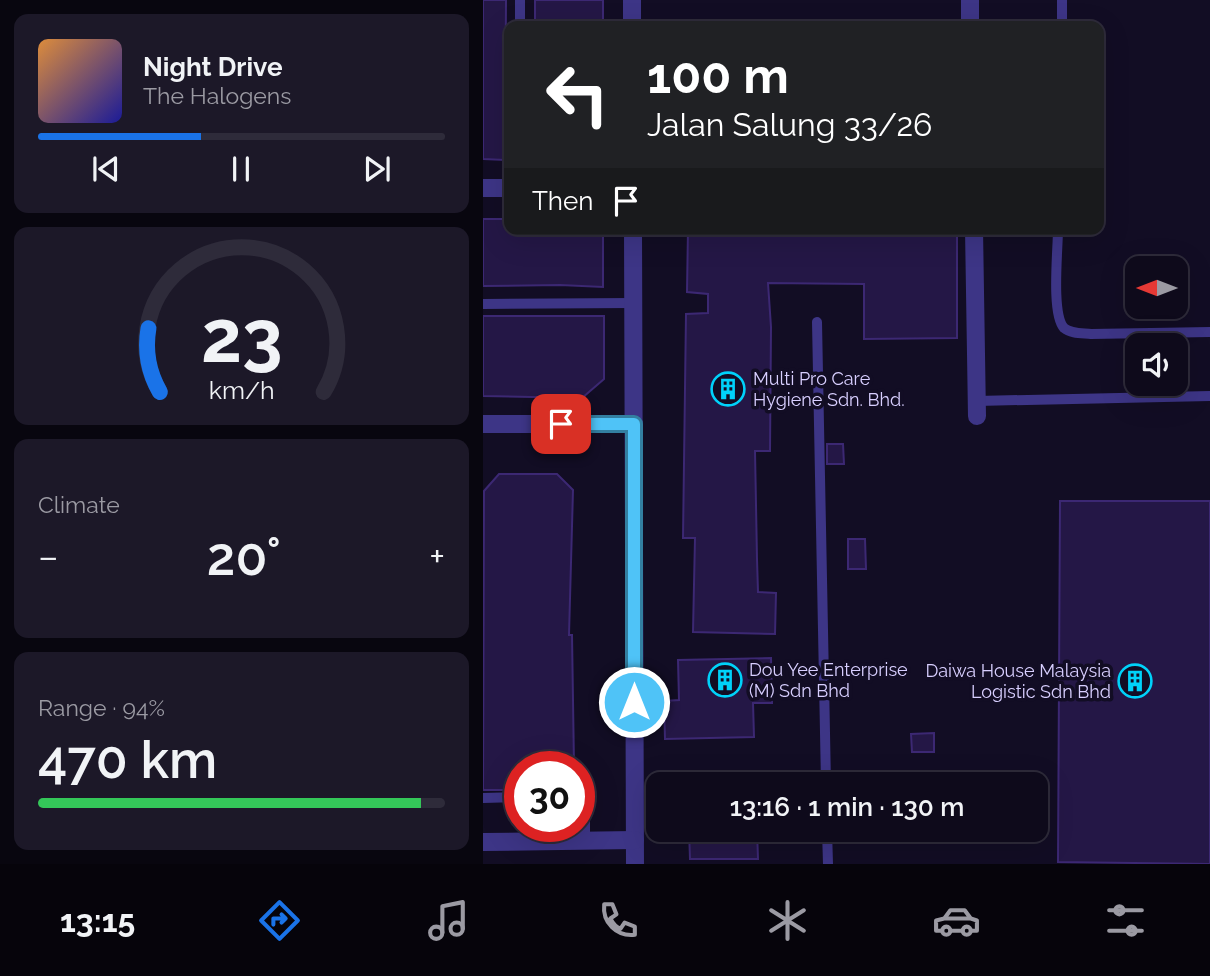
<!DOCTYPE html>
<html lang="en">
<head>
<meta charset="utf-8">
<style>
  :root { --surface:#0e0a1b; --page:#1c1828; --text:#f1f3f6; --muted:#9b9aa3; --line:#2e2b3a; --accent:#1a73e8 }
  body { margin:0; font-family:Raleway,sans-serif; background:var(--page); color:var(--text); height:100vh; display:flex; flex-direction:column; font-size:26px; white-space:nowrap }
  * { box-sizing:border-box; margin:0 }
  p { font-size:23px; color:var(--muted) }
  .icon { flex:none; width:38px; height:38px; fill:none; stroke:currentColor; stroke-width:2; stroke-linecap:round; stroke-linejoin:round }
  .map { position:relative; flex:1; overflow:hidden }
  .side { display:flex; flex-direction:column; gap:14px; padding:14px; background:#08060f; width:483px }
  .side>* { flex:none }
  .hud { position:absolute; left:21px; top:21px; width:600px; height:214px; border-radius:14px; box-shadow:0 7px 28px #0002,0 0 0 2px var(--line); background:#202124; color:#fff; overflow:hidden }
  .needle { width:46px; rotate:270deg }
  .tools { position:absolute; left:642px; top:256px; display:grid; gap:14px }
  .tools a { display:grid; place-items:center; width:63px; height:63px; border-radius:14px; background:var(--surface); box-shadow:0 7px 28px #0002,0 0 0 2px var(--line); font-size:35px }
  .speed { position:absolute; left:21px; top:751px; display:flex; gap:14px; font-size:35px; font-weight:700; text-align:center }
  .speed>* { display:grid; place-content:center; width:91px; height:91px; border-radius:50%; background:var(--surface); box-shadow:0 7px 28px #0002,0 0 0 2px var(--line); line-height:1 }
  .speed .limit { border:10px solid #d22; background:#fff; color:#111 }
  .pin { position:absolute; display:grid; place-items:center; width:60px; height:60px; color:#fff; margin:-30px; border-radius:14px; box-shadow:0 4px 10px #0006 }
  .me { position:absolute; width:77px; margin:-38px; rotate:0deg; stroke-linejoin:round; filter:drop-shadow(0 0 5px #0008) }
  .turn { display:flex; align-items:center; gap:24px; height:147px; padding:0 28px; font-size:32px }
  .turn .icon { width:91px; height:91px; stroke-width:2.5 }
  .turn b { display:block; font-size:49px; line-height:60px }
  .then { display:flex; align-items:center; height:66px; padding:0 28px; background:#0003; gap:14px; font-size:26px }
  .big { font-size:52px; font-weight:600; line-height:1.1 }
  .side .widget { flex:1; display:flex; flex-direction:column; justify-content:center; gap:10px; min-width:0; padding:0 24px; border-radius:14px; background:var(--page) }
  .side .dial { align-items:center; gap:0 }
  .dial svg { height:182px; overflow:visible; fill:none; stroke:var(--line); stroke-width:7; stroke-linecap:round; text-anchor:middle }
  .dial text { fill:var(--text); stroke:none }
  .song { display:flex; align-items:center; gap:21px }
  .cover { width:84px; height:84px; border-radius:10px; background:linear-gradient(135deg,hsl(30 70% 55%),hsl(240 70% 35%)) }
  .played { height:7px; border-radius:4px; background:linear-gradient(90deg,var(--accent) 40%,var(--line) 40%) }
  .keys { display:flex; justify-content:space-around; direction:ltr }
  .heat { display:flex; justify-content:space-between; align-items:center; font-size:38px; direction:ltr }
  .charge { height:10px; border-radius:5px; background:linear-gradient(90deg,#34c759 94%,var(--line) 0) }
  .trip { position:absolute; left:163px; top:772px; width:402px; height:70px; border-radius:14px; background:var(--surface); box-shadow:0 7px 28px #0002,0 0 0 2px var(--line); font-weight:600; line-height:70px; text-align:center }
  .dock { display:flex; height:112px; justify-content:space-around; align-items:center; background:#06040b; color:var(--muted) }
  .dock .icon { width:49px; height:49px }
  .dock .on { color:var(--accent) }
  .dock b { font-size:32px; color:var(--text) }
  main { display:flex; flex:1; min-height:0 }
  .map>svg:first-child { display:block }
  .building { fill:#241746; stroke:#3c2873; stroke-width:2 }
  .lines { fill:none; stroke-linecap:round; stroke-linejoin:round }
  .lane { stroke:#3d3586; stroke-width:10 }
  .street { stroke:#3d3586; stroke-width:18 }
  .route-casing { stroke:#337fa1; stroke-width:18 }
  .route { stroke:#4fc3f7; stroke-width:12 }
  .labels { text-anchor:middle; stroke-width:7; stroke-linejoin:round; paint-order:stroke }
  .poi-label { font-size:18px; fill:#d8cfff; stroke:#120d24; text-anchor:start }
</style>
</head>
<body>
<main>
<section class="side">
<div class="widget">
<div class="song"><i class="cover"></i><div><b>Night Drive</b><p>The Halogens</p></div></div>
<div class="played"></div>
<div class="keys"><svg class="icon" aria-label="previous" viewBox="0 0 24 24"><path d="M18 5L8 12l10 7zM5 5v14"/></svg><svg class="icon" aria-label="pause" viewBox="0 0 24 24"><path d="M8 5v14M16 5v14"/></svg><svg class="icon" aria-label="next" viewBox="0 0 24 24"><path d="M6 5l10 7-10 7zM19 5v14"/></svg></div>
</div>
<div class="widget dial"><svg viewBox="0 0 100 80">
<path d="M14 69A42 42 0 1 1 86 69"/>
<path d="M14 69A42 42 0 0 1 9 41" stroke="#1a73e8"/>
<text x="50" y="56" font-size="32" font-weight="700">23</text>
<text x="50" y="72" font-size="11">km/h</text>
</svg></div>
<div class="widget"><p>Climate</p>
<div class="heat"><a>−</a><b class="big">20°</b><a>+</a></div>
</div>
<div class="widget"><p>Range · 94%</p><b class="big">470 km</b><div class="charge"></div></div>
</section>
<div class="map">
<svg width="727" height="864" viewBox="0 0 727 864">
  <rect width="100%" height="100%" fill="#120d24"/>
  <g class="building">
    <polygon points="0,0 23,0 22,160 0,159"/>
    <rect x="52" y="0" width="68" height="26"/>
    <polygon points="0,219 26,219 26,229 120,229 120,287 77,285 0,286"/>
    <polygon points="205,229 474,229 474,338 381,339 381,284 285,283 288,327 287,451 272,451 274,559 275,592 293,593 292,634 210,632 212,538 200,538 203,314 225,313 225,294 204,292"/>
    <polygon points="0,316 121,316 121,379 99,398 0,396"/>
    <polygon points="344,444 360,444 361,464 344,464"/>
    <polygon points="16,474 74,474 90,490 86,635 89,635 91,766 37,766 37,790 0,790 1,491"/>
    <polygon points="577,501 727,501 727,864 575,862"/>
    <polygon points="365,539 382,539 383,569 365,569"/>
    <polygon points="288,658 289,703 270,703 271,737 182,739 181,701 196,700 195,660"/>
    <polygon points="451,733 451,752 429,752 428,734"/>
    <polygon points="206,830 274,830 275,859 207,859"/>
  </g>
  <g class="lines">
    <g class="lane">
      <polyline points="37,26 37,0"/>
      <polyline points="579,26 579,0"/>
      <path d="M575,229c0,21 -7,85 6,99 7,6 19,5 27,6l119,-2"/>
      <polyline points="0,304 150,303"/>
      <polyline points="334,322 343,784"/>
      <polyline points="494,401 727,396"/>
      <polyline points="96,797 102,797 102,841"/>
      <polyline points="0,798 37,797"/>
      <polyline points="344,830 345,864"/>
    </g>
    <g class="street">
      <polyline points="149,0 149,26"/>
      <polyline points="487,0 487,26"/>
      <polyline points="0,188 26,188"/>
      <polyline points="150,229 152,864"/>
      <polyline points="491,229 494,416"/>
      <polyline points="0,424 151,424"/>
      <polyline points="0,842 152,840"/>
    </g>
  </g>
  <g class="lines">
    <defs>
      <polyline id="route" points="78,424 151,424 151,702"/>
    </defs>
    <use href="#route" class="route-casing"/>
    <use href="#route" class="route"/>
  </g>
  <defs>
    <symbol id="building-ring" viewBox="-11 -11 22 22"><circle r="9.5" fill="#120d24" stroke="#00d2fa" stroke-width="1.5"/><path d="M-4-6H4V6H1V3H-1V6H-4ZM-2.5-4.3h1.7v1.8h-1.7ZM.8-4.3h1.7v1.8H.8ZM-2.5-1h1.7V.8h-1.7ZM.8-1h1.7V.8H.8Z" fill="#00d2fa"/></symbol>
  </defs>
  <g fill-rule="evenodd">
    <use href="#building-ring" x="226" y="370" width="38" height="38"/>
    <use href="#building-ring" x="223" y="661" width="38" height="38"/>
    <use href="#building-ring" x="633" y="662" width="38" height="38"/>
  </g>
  <g class="labels">
    <g class="poi-label">
      <text x="270" y="385">Multi Pro Care<tspan x="270" dy="21">Hygiene Sdn. Bhd.</tspan></text>
      <text x="266" y="676">Dou Yee Enterprise<tspan x="266" dy="21">(M) Sdn Bhd</tspan></text>
      <text x="628" y="677" text-anchor="end">Daiwa House Malaysia<tspan x="628" dy="21">Logistic Sdn Bhd</tspan></text>
    </g>
  </g>
</svg>
<div class="tools">
<a><svg class="needle" viewBox="-14 -14 28 28"><path d="M0-13l5 13h-10z" fill="#e53935"/><path d="M0 13l5-13h-10z" fill="#9b9aa3"/></svg></a>
<a><svg class="icon" aria-label="sound" viewBox="0 0 24 24"><path d="M4 9h4l5-4v14l-5-4H4zM17 9q2 3 0 6"/></svg></a>
</div>
<div class="speed"><div class="limit">30</div></div>
<div class="pin" style="left:78px;top:424px;background:#d93025"><svg class="icon" aria-label="arrive" viewBox="0 0 24 24"><path d="M6 21V4h12l-3 4 3 4H6"/></svg></div>
<svg class="me" style="left:151px;top:702px" viewBox="-20 -20 40 40"><circle r="17" fill="#4fc3f7" stroke="#fff" stroke-width="3"/><path d="M0-11L8 9 0 5-8 9z" fill="#fff"/></svg>
<div class="trip">13:16 · 1 min · 130 m</div>
<div class="hud">
<div class="turn"><svg class="icon" aria-label="left" viewBox="0 0 24 24"><path d="M17 20v-9H6M10 6l-5 5 5 5"/></svg><div><b>100 m</b>Jalan Salung 33/26</div></div>
<div class="then">Then<svg class="icon" aria-label="arrive" viewBox="0 0 24 24"><path d="M6 21V4h12l-3 4 3 4H6"/></svg></div>
</div>
</div>
</main>
<nav class="dock">
<b>13:15</b>
<svg class="icon on" aria-label="directions" viewBox="0 0 24 24"><path d="M12 3l9 9-9 9-9-9zM9 14v-3h6M13 9l2 2-2 2"/></svg>
<svg class="icon" aria-label="music" viewBox="0 0 24 24"><path d="M9 18V5l10-2v13"/><circle cx="6" cy="18" r="3"/><circle cx="16" cy="16" r="3"/></svg>
<svg class="icon" aria-label="phone" viewBox="0 0 24 24"><path d="M5 4h4l2 5-3 2q2 4 5 5l2-3 5 2v4C11 20 4 13 5 4z"/></svg>
<svg class="icon" aria-label="climate" viewBox="0 0 24 24"><path d="M12 3v18M4 7l16 10M4 17L20 7"/></svg>
<svg class="icon" aria-label="car" viewBox="0 0 24 24"><path d="M5 17H2v-5l4-1 3-4h7l3 4 3 1v5h-3M9 17h6M6 11h13"/><circle cx="7" cy="17" r="2"/><circle cx="17" cy="17" r="2"/></svg>
<svg class="icon" aria-label="filters" viewBox="0 0 24 24"><path d="M4 7h16M4 17h16"/><circle cx="9" cy="7" r="2"/><circle cx="15" cy="17" r="2"/></svg>
</nav>
</body>
</html>
